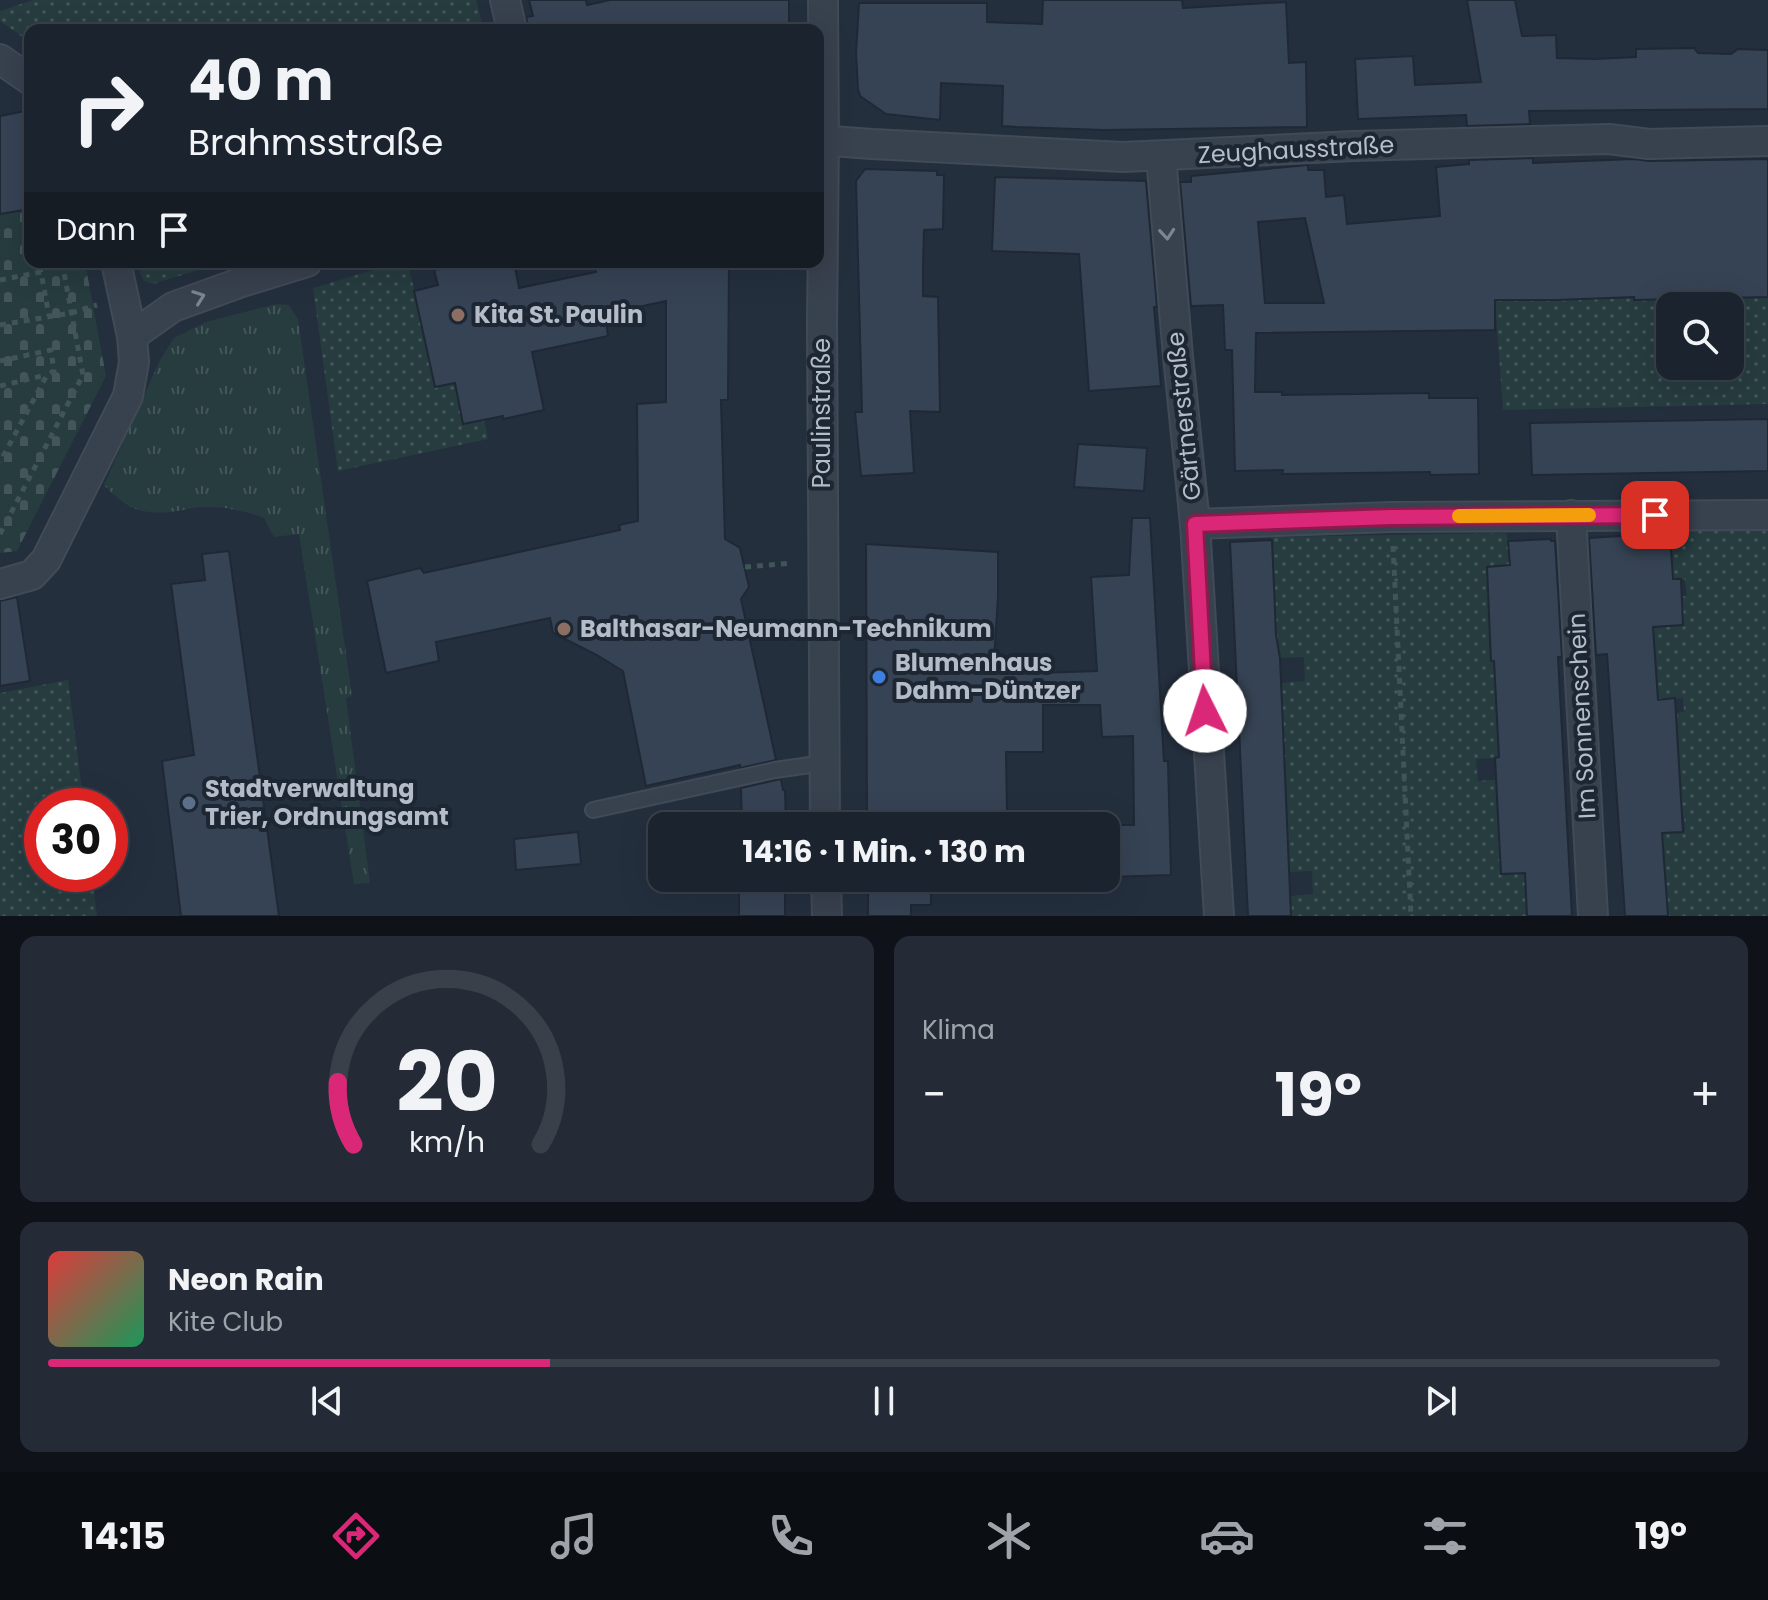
<!DOCTYPE html>
<html lang="de">
<head>
<meta charset="utf-8">
<style>
  :root { --surface:#1b232e; --page:#242b36; --text:#f1f3f6; --muted:#a0a4aa; --line:#39404a; --accent:#db2777 }
  body { margin:0; font-family:Poppins,sans-serif; background:var(--page); color:var(--text); height:100vh; display:flex; flex-direction:column; font-size:30px; white-space:nowrap }
  * { box-sizing:border-box; margin:0 }
  p { font-size:26px; color:var(--muted) }
  .icon { flex:none; width:44px; height:44px; fill:none; stroke:currentColor; stroke-width:2; stroke-linecap:round; stroke-linejoin:round }
  .map { position:relative; height:916px; overflow:hidden }
  .drawer { display:flex; flex-direction:column; gap:20px; padding:20px; background:#0f1319; flex:1 }
  .drawer>* { flex:none }
  .hud { position:absolute; left:24px; top:24px; width:800px; height:244px; border-radius:16px; box-shadow:0 8px 32px #0002,0 0 0 2px var(--line); background:#1b232e; color:var(--text); overflow:hidden }
  .buttons { position:absolute; left:1656px; top:292px; display:grid; gap:16px }
  .buttons a { display:grid; place-items:center; width:88px; height:88px; border-radius:16px; background:var(--surface); box-shadow:0 8px 32px #0002,0 0 0 2px var(--line); font-size:40px }
  .speed { position:absolute; left:24px; top:788px; display:flex; gap:16px; font-size:40px; font-weight:700; text-align:center }
  .speed>* { display:grid; place-content:center; width:104px; height:104px; border-radius:50%; background:var(--surface); box-shadow:0 8px 32px #0002,0 0 0 2px var(--line); line-height:1 }
  .speed .limit { border:12px solid #d22; background:#fff; color:#111 }
  .pin { position:absolute; display:grid; place-items:center; width:68px; height:68px; color:#fff; margin:-34px; border-radius:16px; box-shadow:0 4px 12px #0006 }
  .me { position:absolute; width:88px; margin:-44px; rotate:356deg; stroke-linejoin:round; filter:drop-shadow(0 0 6px #0008) }
  .turn { display:flex; align-items:center; gap:28px; height:168px; padding:0 32px; font-size:36px }
  .turn .icon { width:104px; height:104px; stroke-width:2.5 }
  .turn b { display:block; font-size:56px; line-height:68px }
  .then { display:flex; align-items:center; height:76px; padding:0 32px; background:#0003; gap:16px; font-size:30px }
  .big { font-size:60px; font-weight:700; line-height:1.1 }
  .drawer .card { flex:1; display:flex; flex-direction:column; justify-content:center; gap:12px; min-width:0; padding:0 28px; border-radius:16px; background:var(--page) }
  .drawer .dial { align-items:center; gap:0 }
  .dial svg { height:208px; overflow:visible; fill:none; stroke:var(--line); stroke-width:7; stroke-linecap:round; text-anchor:middle }
  .dial text { fill:var(--text); stroke:none }
  .song { display:flex; align-items:center; gap:24px }
  .cover { width:96px; height:96px; border-radius:12px; background:linear-gradient(135deg,hsl(0 70% 55%),hsl(150 70% 35%)) }
  .played { height:8px; border-radius:4px; background:linear-gradient(90deg,var(--accent) 30%,var(--line) 30%) }
  .keys { display:flex; justify-content:space-around; direction:ltr }
  .heat { display:flex; justify-content:space-between; align-items:center; font-size:44px; direction:ltr }
  .drawer .tiles { flex:1; display:grid; gap:20px; grid-template-columns:1fr 1fr }
  .card:last-child { grid-column:span 2 }
  .trip { position:absolute; left:648px; top:812px; width:472px; height:80px; border-radius:16px; background:var(--surface); box-shadow:0 8px 32px #0002,0 0 0 2px var(--line); font-weight:700; line-height:80px; text-align:center }
  .menu { display:flex; height:128px; justify-content:space-around; align-items:center; background:#0b0e12; color:var(--muted) }
  .menu .icon { width:56px; height:56px }
  .menu .active { color:var(--accent) }
  .menu b { font-size:36px; color:var(--text) }
  .map>svg:first-child { display:block }
  .grass { fill:url(#grass-tufts) }
  .cemetery { fill:url(#cemetery-stones) }
  .park { fill:url(#park-dots); fill-rule:evenodd }
  .building { fill:#364354; stroke:#1f2835; stroke-width:2; fill-rule:evenodd }
  .lines { fill:none; stroke-linecap:round; stroke-linejoin:round }
  .service-casing { stroke:#414a57; stroke-width:18 }
  .minor-casing { stroke:#414a57; stroke-width:32 }
  .path { stroke:#3f5557; stroke-width:5; stroke-dasharray:6 6; stroke-linecap:butt }
  .service { stroke:#38414e; stroke-width:14 }
  .minor { stroke:#38414e; stroke-width:28 }
  .oneway { stroke:#7c8592 }
  .route-casing { stroke:#8e194d; stroke-width:20 }
  .route { stroke:#db2777; stroke-width:14 }
  .slow { stroke:#f59e0b; stroke-width:14 }
  .education-dot { fill:#8d6e63; stroke:#1d2633; stroke-width:3 }
  .shop-dot { fill:#3f7fe0; stroke:#1d2633; stroke-width:3 }
  .service-dot { fill:#5c6f8a; stroke:#1d2633; stroke-width:3 }
  .labels { text-anchor:middle; stroke-width:8; stroke-linejoin:round; paint-order:stroke }
  .street-label { font-size:24px; fill:#b4bcc9; stroke:#1d2633 }
  .poi-label { font-size:24px; font-weight:bold; fill:#b4bcc9; stroke:#1d2633; text-anchor:start }
</style>
</head>
<body>
<div class="map">
<svg width="1768" height="916" viewBox="0 0 1768 916">
  <defs>
    <pattern id="grass-tufts" width="24" height="20" patternUnits="userSpaceOnUse" patternTransform="scale(2)"><rect width="24" height="20" fill="#263c3f"/><path d="M3 7l-1-3M5 7V3M7 7l1-3M15 17l-1-3M17 17v-4M19 17l1-3" fill="none" stroke="#435659"/></pattern>
    <pattern id="cemetery-stones" width="16" height="16" patternUnits="userSpaceOnUse" patternTransform="scale(2)"><rect width="16" height="16" fill="#263c3f"/><path d="M2 7V4a2 2 0 0 1 4 0v3zM10 15v-3a2 2 0 0 1 4 0v3z" fill="#435659"/></pattern>
    <pattern id="park-dots" width="8" height="8" patternUnits="userSpaceOnUse" patternTransform="scale(2)"><rect width="8" height="8" fill="#263c3f"/><path d="M2 2h.1M6 6h.1" fill="none" stroke="#435659" stroke-width="1.8" stroke-linecap="round"/></pattern>
  </defs>
  <rect width="100%" height="100%" fill="#242f3e"/>
  <path class="grass" d="M277,304l12,1 9,14 54,377 -6,2 24,185 -16,1 -55,-350 -25,3 -10,-19c-18,-7 -42,-12 -62,-11 -8,0 -17,3 -25,4 -34,5 -49,-1 -73,-26l56,-125 14,-22 32,-16z"/>
  <polygon class="cemetery" points="30,209 30,262 85,262 106,376 17,551 0,553 0,217 1,214"/>
  <g class="park">
    <polygon points="33,0 476,0 484,30 30,30 30,42 0,21 0,11"/>
    <polygon points="138,262 224,262 153,284 144,281 140,273"/>
    <polygon points="400,262 408,262 435,387 455,383 463,424 484,420 488,439 338,471 313,288"/>
    <path d="M1768,297v107l-265,6 -8,-110zM1670,306h60v60h-60z"/>
    <polygon points="1768,529 1768,916 1668,916 1662,833 1685,831 1684,816 1663,818 1675,713 1684,712 1683,698 1658,700 1653,627 1683,624 1682,603 1652,600 1687,596 1685,579 1651,581 1650,557 1672,556 1670,533 1672,531"/>
    <polygon points="1506,533 1508,541 1510,565 1487,567 1488,589 1513,636 1489,637 1490,661 1514,660 1495,685 1497,708 1519,756 1476,759 1478,781 1520,778 1501,874 1525,873 1527,916 1291,916 1291,896 1313,894 1312,871 1289,872 1280,683 1305,681 1304,657 1277,658 1271,537"/>
    <polygon points="68,680 84,806 42,806 42,874 92,874 97,916 0,916 0,693"/>
  </g>
  <g class="building">
    <polygon points="529,0 586,0 587,5 610,0 789,0 789,30 529,30 526,17 533,16"/>
    <polygon points="1043,0 1182,0 1183,8 1286,2 1289,63 1306,62 1307,127 1104,130 1017,127 1002,126 1003,86 941,83 940,120 886,114 860,96 858,89 856,53 859,3 987,3 987,22 1042,24"/>
    <polygon points="1467,0 1515,0 1522,36 1556,35 1557,58 1594,59 1636,57 1636,49 1694,48 1698,53 1731,54 1738,49 1768,50 1768,109 1529,111 1530,124 1467,126 1466,115 1358,119 1355,59 1413,56 1415,85 1481,82"/>
    <polygon points="30,110 30,209 0,214 0,116"/>
    <path d="M1533,158v5l101,-4 15,2 119,-2v138l-134,3v-3l-77,3h-62v30l-239,3 -1,59h27v3l147,-2v5h49l1,76 -49,1v-3l-148,2 1,-4 -48,1 -3,-121h-7l-2,-45 -32,1 -11,-124h11v-6l117,-11v5h16l2,27 18,-2 3,29 93,-8 -4,-49 33,-3v-4zM1305,218l19,85h-59l-7,-81z"/>
    <polygon points="865,169 937,171 937,175 944,175 943,229 924,230 923,267 923,296 938,297 940,412 910,411 914,473 861,476 855,412 862,412 856,181"/>
    <polygon points="995,177 1146,181 1157,307 1154,307 1161,386 1089,391 1079,254 992,251"/>
    <polygon points="471,262 514,262 519,288 596,272 594,262 729,262 728,400 721,400 725,539 740,548 749,587 741,599 776,760 740,768 740,765 646,786 623,671 597,655 553,633 550,618 436,642 439,661 386,673 367,581 420,568 424,573 620,530 619,525 638,521 637,404 666,402 666,301 605,314 608,336 532,352 544,410 503,419 503,416 463,424 455,383 435,387 414,291 438,285 434,270"/>
    <polygon points="1768,419 1768,471 1532,475 1530,423"/>
    <polygon points="1078,444 1147,448 1144,491 1074,487"/>
    <polygon points="1132,518 1150,518 1164,761 1168,761 1171,875 1109,877 1109,872 1106,872 1106,825 1134,825 1133,736 1102,737 1100,705 1043,705 1043,752 1006,752 1007,813 932,811 932,826 867,826 866,544 998,552 998,597 994,661 1005,661 1005,674 1097,671 1091,577 1129,575"/>
    <polygon points="1670,533 1673,579 1681,579 1683,625 1653,627 1658,700 1675,698 1683,832 1662,833 1668,916 1625,916 1607,654 1596,655 1589,538"/>
    <polygon points="1551,539 1551,541 1555,541 1562,657 1558,657 1572,916 1527,916 1525,873 1501,874 1495,758 1499,757 1494,661 1491,661 1487,567 1510,565 1508,541"/>
    <polygon points="1272,540 1276,635 1280,658 1291,916 1248,916 1230,542"/>
    <polygon points="229,551 279,916 181,916 162,761 194,755 171,584 205,580 202,554"/>
    <polygon points="17,597 30,681 0,686 0,601"/>
    <polygon points="781,779 783,790 785,790 786,826 742,826 741,788"/>
    <polygon points="578,832 581,864 516,870 514,839"/>
    <rect x="739" y="878" width="46" height="38"/>
    <polygon points="868,878 931,878 931,905 911,905 911,916 868,916"/>
  </g>
  <g class="lines">
    <defs>
      <polyline id="service" points="593,810 775,770 824,763"/>
      <g id="minor">
        <polyline points="505,0 512,30"/>
        <polyline points="823,0 824,140 822,325 825,826"/>
        <polyline points="0,59 30,80"/>
        <polyline points="818,140 872,144 1123,157 1354,146 1609,139 1649,144 1768,141"/>
        <polyline points="1161,156 1178,356 1195,524 1219,916"/>
        <polyline points="132,336 173,307 242,282 307,262"/>
        <polyline points="1571,515 1593,916"/>
        <polyline points="1195,524 1391,517 1768,515"/>
        <polyline points="0,584 32,575 46,560 128,396 134,362 132,336 116,262"/>
        <polyline points="826,878 827,916"/>
      </g>
    </defs>
    <use href="#service" class="service-casing"/>
    <use href="#minor" class="minor-casing"/>
    <g class="path">
      <polyline points="0,280 41,272 49,316"/>
      <polyline points="0,325 71,313 97,305"/>
      <polyline points="0,361 51,350 54,371 47,375 0,462"/>
      <polyline points="0,386 46,375"/>
      <polyline points="0,534 83,375 62,262"/>
      <polyline points="1393,546 1411,916"/>
      <polyline points="745,567 792,563"/>
    </g>
    <use href="#service" class="service"/>
    <use href="#minor" class="minor"/>
  </g>
  <defs><path id="oneway-chevron" d="M-2-3.5L2.5 0L-2 3.5" fill="none" stroke-width="1.6" stroke-linecap="round" stroke-linejoin="round" transform="scale(2)"/></defs>
  <g class="oneway">
    <use href="#oneway-chevron" transform="translate(1167 234) rotate(85)"/>
    <use href="#oneway-chevron" transform="translate(199 297) rotate(-20)"/>
  </g>
  <g class="lines">
    <defs>
      <polyline id="route" points="1205,711 1195,524 1391,517 1655,515"/>
    </defs>
    <use href="#route" class="route-casing"/>
    <use href="#route" class="route"/>
    <polyline class="slow" points="1459,516 1589,515"/>
  </g>
  <g class="education-dot">
    <circle cx="458" cy="315" r="8"/>
    <circle cx="564" cy="629" r="8"/>
  </g>
  <circle class="shop-dot" cx="879" cy="677" r="8"/>
  <circle class="service-dot" cx="189" cy="803" r="8"/>
  <g class="labels">
    <g class="street-label">
      <text transform="translate(1296 150) rotate(-3)" y="8">Zeughausstraße</text>
      <text transform="translate(822 413) rotate(-90)" y="8">Paulinstraße</text>
      <text transform="translate(1184 416) rotate(-96)" y="8">Gärtnerstraße</text>
      <text transform="translate(1582 716) rotate(-93)" y="8">Im Sonnenschein</text>
    </g>
    <g class="poi-label">
      <text x="474" y="323">Kita St. Paulin</text>
      <text x="580" y="637">Balthasar-Neumann-Technikum</text>
      <text x="895" y="671">Blumenhaus<tspan x="895" dy="28">Dahm-Düntzer</tspan></text>
      <text x="205" y="797">Stadtverwaltung<tspan x="205" dy="28">Trier, Ordnungsamt</tspan></text>
    </g>
  </g>
</svg>
<div class="buttons">
<a><svg class="icon" aria-label="search" viewBox="0 0 24 24"><circle cx="10" cy="10" r="6"/><path d="M15 15l6 6"/></svg></a>
</div>
<div class="speed"><div class="limit">30</div></div>
<div class="pin" style="left:1655px;top:515px;background:#d93025"><svg class="icon" aria-label="arrive" viewBox="0 0 24 24"><path d="M6 21V4h12l-3 4 3 4H6"/></svg></div>
<svg class="me" style="left:1205px;top:711px" viewBox="-20 -20 40 40"><circle r="19" fill="#fff"/><path d="M0-13L10 11 0 6-10 11z" fill="#db2777"/></svg>
<div class="trip">14:16 · 1 Min. · 130 m</div>
<div class="hud">
<div class="turn"><svg class="icon" aria-label="right" viewBox="0 0 24 24"><path d="M7 20v-9h11M14 6l5 5-5 5"/></svg><div><b>40 m</b>Brahmsstraße</div></div>
<div class="then">Dann<svg class="icon" aria-label="arrive" viewBox="0 0 24 24"><path d="M6 21V4h12l-3 4 3 4H6"/></svg></div>
</div>
</div>
<section class="drawer">
<div class="tiles">
<div class="card dial"><svg viewBox="0 0 100 80">
<path d="M14 69A42 42 0 1 1 86 69"/>
<path d="M14 69A42 42 0 0 1 8 45" stroke="#db2777"/>
<text x="50" y="56" font-size="32" font-weight="700">20</text>
<text x="50" y="72" font-size="11">km/h</text>
</svg></div>
<div class="card"><p>Klima</p>
<div class="heat"><a>−</a><b class="big">19°</b><a>+</a></div>
</div>
<div class="card">
<div class="song"><i class="cover"></i><div><b>Neon Rain</b><p>Kite Club</p></div></div>
<div class="played"></div>
<div class="keys"><svg class="icon" aria-label="previous" viewBox="0 0 24 24"><path d="M18 5L8 12l10 7zM5 5v14"/></svg><svg class="icon" aria-label="pause" viewBox="0 0 24 24"><path d="M8 5v14M16 5v14"/></svg><svg class="icon" aria-label="next" viewBox="0 0 24 24"><path d="M6 5l10 7-10 7zM19 5v14"/></svg></div>
</div>
</div>
</section>
<nav class="menu">
<b>14:15</b>
<svg class="icon active" aria-label="directions" viewBox="0 0 24 24"><path d="M12 3l9 9-9 9-9-9zM9 14v-3h6M13 9l2 2-2 2"/></svg>
<svg class="icon" aria-label="music" viewBox="0 0 24 24"><path d="M9 18V5l10-2v13"/><circle cx="6" cy="18" r="3"/><circle cx="16" cy="16" r="3"/></svg>
<svg class="icon" aria-label="phone" viewBox="0 0 24 24"><path d="M5 4h4l2 5-3 2q2 4 5 5l2-3 5 2v4C11 20 4 13 5 4z"/></svg>
<svg class="icon" aria-label="climate" viewBox="0 0 24 24"><path d="M12 3v18M4 7l16 10M4 17L20 7"/></svg>
<svg class="icon" aria-label="car" viewBox="0 0 24 24"><path d="M5 17H2v-5l4-1 3-4h7l3 4 3 1v5h-3M9 17h6M6 11h13"/><circle cx="7" cy="17" r="2"/><circle cx="17" cy="17" r="2"/></svg>
<svg class="icon" aria-label="filters" viewBox="0 0 24 24"><path d="M4 7h16M4 17h16"/><circle cx="9" cy="7" r="2"/><circle cx="15" cy="17" r="2"/></svg>
<b>19°</b>
</nav>
</body>
</html>
